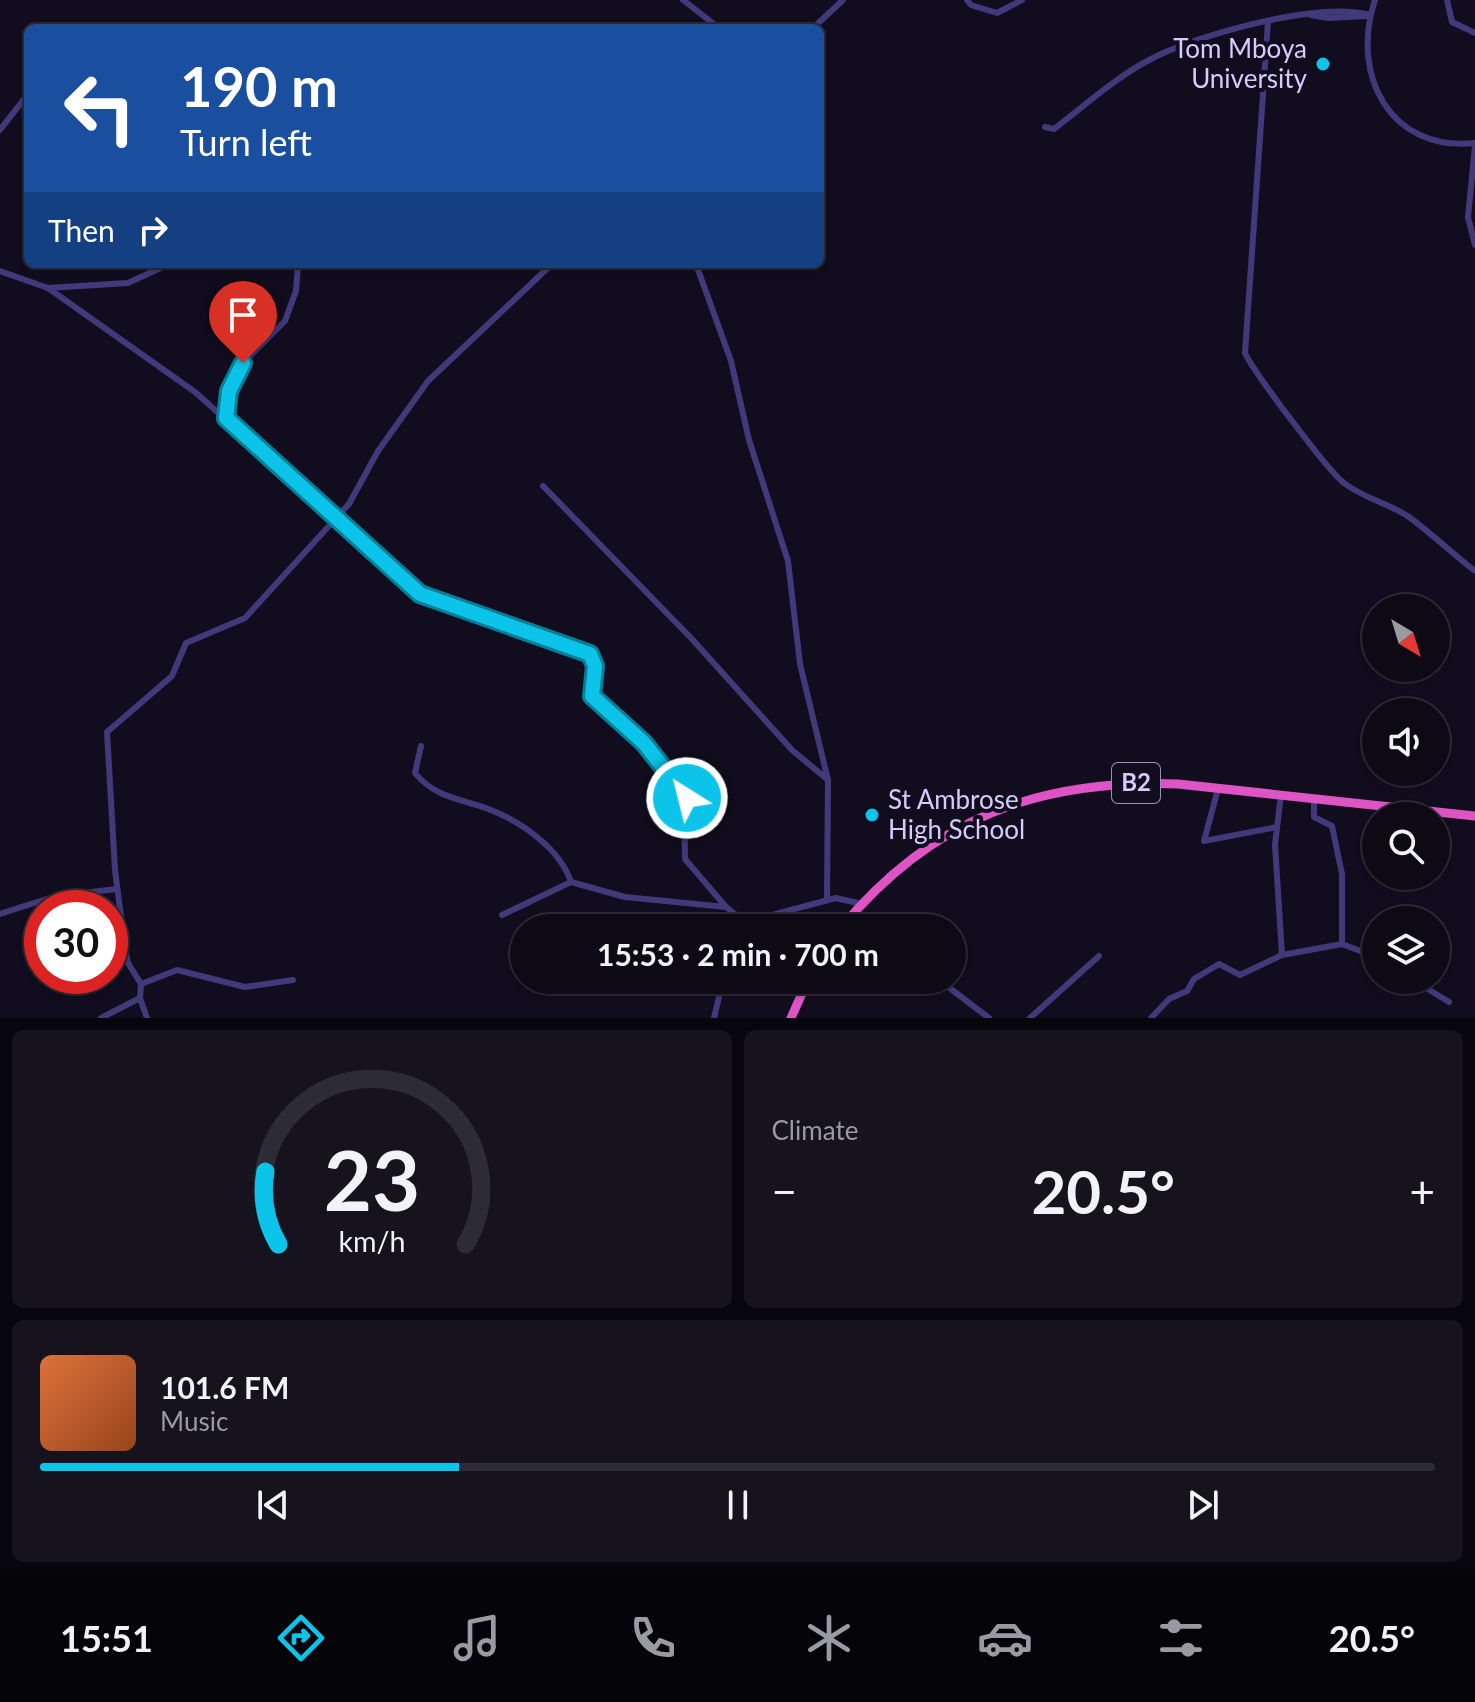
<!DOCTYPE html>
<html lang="en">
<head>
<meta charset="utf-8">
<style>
  :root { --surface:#0d0a16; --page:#16131f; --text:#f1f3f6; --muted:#9a9aa1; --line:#2d2b35; --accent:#0cc3e9 }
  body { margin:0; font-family:Lato,sans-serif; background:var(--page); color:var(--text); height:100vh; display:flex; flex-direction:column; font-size:30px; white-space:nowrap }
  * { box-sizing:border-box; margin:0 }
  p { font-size:26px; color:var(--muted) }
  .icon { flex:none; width:44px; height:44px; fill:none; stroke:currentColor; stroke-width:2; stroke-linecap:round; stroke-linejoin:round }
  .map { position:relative; height:1018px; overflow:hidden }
  .side { display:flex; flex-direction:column; gap:12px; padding:12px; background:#07060c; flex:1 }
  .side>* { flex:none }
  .banner { position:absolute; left:24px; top:24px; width:800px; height:244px; border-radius:12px; box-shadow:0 2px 6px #0004,0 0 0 2px var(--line); background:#1a4fa0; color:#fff; overflow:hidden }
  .needle { width:52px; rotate:142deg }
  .controls { position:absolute; left:1362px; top:594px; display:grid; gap:16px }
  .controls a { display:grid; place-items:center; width:88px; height:88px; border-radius:50%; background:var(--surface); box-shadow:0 2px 6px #0004,0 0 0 2px var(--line); font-size:40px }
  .speed { position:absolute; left:24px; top:890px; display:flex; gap:16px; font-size:40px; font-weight:700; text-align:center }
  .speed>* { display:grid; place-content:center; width:104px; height:104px; border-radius:50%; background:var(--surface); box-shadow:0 2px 6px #0004,0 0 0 2px var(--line); line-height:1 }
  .speed .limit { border:12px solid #d22; background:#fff; color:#111 }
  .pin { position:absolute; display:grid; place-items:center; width:68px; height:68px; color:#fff; margin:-82px -34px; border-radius:50% 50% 50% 0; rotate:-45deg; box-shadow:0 0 8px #0007 }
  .pin .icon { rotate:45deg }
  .me { position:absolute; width:88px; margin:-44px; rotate:324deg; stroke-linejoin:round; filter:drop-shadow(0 0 6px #0008) }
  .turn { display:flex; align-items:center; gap:28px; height:168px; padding:0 24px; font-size:36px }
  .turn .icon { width:104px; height:104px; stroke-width:2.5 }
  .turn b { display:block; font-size:56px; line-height:68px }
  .then { display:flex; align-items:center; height:76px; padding:0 24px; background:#0003; gap:16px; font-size:30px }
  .big { font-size:60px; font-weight:700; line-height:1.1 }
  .side .tile { flex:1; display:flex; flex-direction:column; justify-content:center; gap:12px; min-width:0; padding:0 28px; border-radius:12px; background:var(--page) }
  .side .dial { align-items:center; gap:0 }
  .dial svg { height:208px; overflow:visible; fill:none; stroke:var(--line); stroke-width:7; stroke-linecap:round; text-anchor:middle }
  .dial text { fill:var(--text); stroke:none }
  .song { display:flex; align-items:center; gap:24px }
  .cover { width:96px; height:96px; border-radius:12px; background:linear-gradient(135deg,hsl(20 70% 55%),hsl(20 70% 35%)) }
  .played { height:8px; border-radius:4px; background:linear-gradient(90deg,var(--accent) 30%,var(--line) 30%) }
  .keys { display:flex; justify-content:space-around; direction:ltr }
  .heat { display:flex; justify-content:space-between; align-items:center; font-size:44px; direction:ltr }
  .side .tiles { flex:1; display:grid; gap:12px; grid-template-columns:1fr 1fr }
  .tile:last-child { grid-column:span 2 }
  .trip { position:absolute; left:510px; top:914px; width:456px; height:80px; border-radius:40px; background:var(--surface); box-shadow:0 2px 6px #0004,0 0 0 2px var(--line); font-weight:700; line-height:80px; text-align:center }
  .dock { display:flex; height:128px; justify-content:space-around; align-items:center; background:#050409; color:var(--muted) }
  .dock .icon { width:56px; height:56px }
  .dock .selected { color:var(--accent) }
  .dock b { font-size:36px; color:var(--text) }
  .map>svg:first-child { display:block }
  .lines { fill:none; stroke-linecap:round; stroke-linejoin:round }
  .minor { stroke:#413a7a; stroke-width:6 }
  .trunk { stroke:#de54c4; stroke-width:9 }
  .route-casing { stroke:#087f97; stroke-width:20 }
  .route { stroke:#0cc3e9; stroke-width:14 }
  .poi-dot { fill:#0cc3e9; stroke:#110d1e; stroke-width:3 }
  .labels { text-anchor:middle; stroke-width:8; stroke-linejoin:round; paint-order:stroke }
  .shield { fill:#110d1e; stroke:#9a93b9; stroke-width:2 }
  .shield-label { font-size:24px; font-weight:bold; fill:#d5ccfc }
  .poi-label { font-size:26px; fill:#d5ccfc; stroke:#110d1e; text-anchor:end }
</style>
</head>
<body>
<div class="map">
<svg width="1475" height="1018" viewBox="0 0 1475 1018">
  <rect width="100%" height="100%" fill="#110d1e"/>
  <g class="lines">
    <g class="minor">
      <polyline points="683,0 719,28"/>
      <polyline points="967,0 971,5 997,13 1022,0"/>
      <path d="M1375,0c-25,75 15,152 100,143"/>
      <polyline points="1447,0 1452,22 1475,33"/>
      <polyline points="1311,15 1328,18 1367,16"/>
      <path d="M1268,22l-23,331c8,18 83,118 99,130 19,15 44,20 65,34 23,17 44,37 66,54"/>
      <polyline points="813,28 843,0"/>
      <path d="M1045,127l9,2c30,-23 61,-51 95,-69 47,-25 169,-59 221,-45"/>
      <polyline points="0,130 28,94"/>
      <polyline points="1475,146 1468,217 1475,245"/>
      <polyline points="696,264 731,361 749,440 788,561 800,664 828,780 827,900"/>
      <polyline points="0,271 48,288 195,392 420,594 590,654 595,666 592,696 644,743 684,792 685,859 726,907 745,922 836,898 862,904"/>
      <polyline points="48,288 128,283 169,264"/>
      <polyline points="226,418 229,391 243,363 285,321 296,291 298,264"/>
      <polyline points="543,486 692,639 792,750 828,780"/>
      <path d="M421,746l-6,27c20,25 47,26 76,37 32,13 69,39 80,72l54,15 101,10"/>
      <polyline points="1218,789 1204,841 1277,827"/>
      <polyline points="1314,799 1314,817 1332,826 1342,874 1342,944"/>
      <polyline points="854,912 874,928"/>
      <polyline points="0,914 56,896 117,889"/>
      <polyline points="502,915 571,882"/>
      <polyline points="1282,955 1342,944 1376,957"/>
      <polyline points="640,980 719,990"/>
      <polyline points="939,980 989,1018"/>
      <polyline points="1413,980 1449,1002"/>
      <polyline points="141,984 177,970 245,987 293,980"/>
      <polyline points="101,1018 140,998"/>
      <polyline points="147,1018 140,998 141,984 128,963 125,948 115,870 107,732 172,676 186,643 245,618 349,504 378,451 428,381 552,264"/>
      <polyline points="714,1018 723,980"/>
      <polyline points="1030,1018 1099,956"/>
      <polyline points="1151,1018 1169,999 1187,991 1194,979 1219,964 1240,975 1282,955 1275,845 1281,794"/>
    </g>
    <g class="trunk">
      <path d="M841,928c91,-110 198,-149 337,-144l297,32"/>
      <polyline points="791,1018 808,980"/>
    </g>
  </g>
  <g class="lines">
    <defs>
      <polyline id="route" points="243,363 229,391 226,418 420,594 590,654 595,666 592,696 644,743 687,798"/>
    </defs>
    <use href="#route" class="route-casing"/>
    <use href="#route" class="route"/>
  </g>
  <g class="poi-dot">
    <circle cx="1323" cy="64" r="8"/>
    <circle cx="872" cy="815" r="8"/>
  </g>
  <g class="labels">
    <rect class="shield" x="1112" y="763" width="48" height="40" rx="6"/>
    <g class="shield-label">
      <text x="1136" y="791">B2</text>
    </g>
    <g class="poi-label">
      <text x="1307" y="58">Tom Mboya<tspan x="1307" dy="30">University</tspan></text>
      <text x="888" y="809" text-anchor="start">St Ambrose<tspan x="888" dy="30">High School</tspan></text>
    </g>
  </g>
</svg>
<div class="controls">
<a><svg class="needle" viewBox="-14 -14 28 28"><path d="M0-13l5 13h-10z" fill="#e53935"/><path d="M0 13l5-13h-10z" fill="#9a9aa1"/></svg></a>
<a><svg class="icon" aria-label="sound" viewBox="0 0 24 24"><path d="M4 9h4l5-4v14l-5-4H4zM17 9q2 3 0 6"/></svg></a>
<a><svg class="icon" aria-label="search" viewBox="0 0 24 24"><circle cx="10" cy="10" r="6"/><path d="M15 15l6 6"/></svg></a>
<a><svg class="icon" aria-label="layers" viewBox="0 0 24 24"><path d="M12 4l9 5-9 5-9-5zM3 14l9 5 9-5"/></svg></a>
</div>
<div class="speed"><div class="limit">30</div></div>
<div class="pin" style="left:243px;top:363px;background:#d93025"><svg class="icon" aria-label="arrive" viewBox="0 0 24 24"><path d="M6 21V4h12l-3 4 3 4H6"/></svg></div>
<svg class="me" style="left:687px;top:798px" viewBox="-20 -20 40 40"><circle r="17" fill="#0cc3e9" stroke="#fff" stroke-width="3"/><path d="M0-11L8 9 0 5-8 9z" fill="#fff"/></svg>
<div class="trip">15:53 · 2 min · 700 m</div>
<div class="banner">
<div class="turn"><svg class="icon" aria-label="left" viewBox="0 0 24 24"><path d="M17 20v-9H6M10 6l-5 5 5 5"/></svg><div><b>190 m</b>Turn left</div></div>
<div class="then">Then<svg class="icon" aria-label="right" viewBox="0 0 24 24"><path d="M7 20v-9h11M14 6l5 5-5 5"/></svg></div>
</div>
</div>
<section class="side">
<div class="tiles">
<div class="tile dial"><svg viewBox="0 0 100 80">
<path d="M14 69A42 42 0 1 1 86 69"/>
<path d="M14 69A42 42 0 0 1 9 41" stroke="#0cc3e9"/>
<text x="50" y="56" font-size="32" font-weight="700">23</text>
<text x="50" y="72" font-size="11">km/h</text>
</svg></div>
<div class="tile"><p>Climate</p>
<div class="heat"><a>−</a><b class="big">20.5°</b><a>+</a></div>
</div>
<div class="tile">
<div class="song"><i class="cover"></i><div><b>101.6 FM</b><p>Music</p></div></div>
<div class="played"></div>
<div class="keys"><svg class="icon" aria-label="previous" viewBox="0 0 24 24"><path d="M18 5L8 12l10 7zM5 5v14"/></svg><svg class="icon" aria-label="pause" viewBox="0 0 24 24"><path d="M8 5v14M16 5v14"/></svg><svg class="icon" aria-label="next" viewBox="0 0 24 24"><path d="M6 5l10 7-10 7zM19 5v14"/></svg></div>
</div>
</div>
</section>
<nav class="dock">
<b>15:51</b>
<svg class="icon selected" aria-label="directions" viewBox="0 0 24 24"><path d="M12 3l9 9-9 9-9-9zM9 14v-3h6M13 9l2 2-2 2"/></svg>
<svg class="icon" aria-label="music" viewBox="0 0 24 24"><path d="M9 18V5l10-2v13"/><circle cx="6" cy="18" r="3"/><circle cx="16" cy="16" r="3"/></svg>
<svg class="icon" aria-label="phone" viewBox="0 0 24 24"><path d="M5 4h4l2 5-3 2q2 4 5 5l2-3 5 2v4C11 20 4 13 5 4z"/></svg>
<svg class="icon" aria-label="climate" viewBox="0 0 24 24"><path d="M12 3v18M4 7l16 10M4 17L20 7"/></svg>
<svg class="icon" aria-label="car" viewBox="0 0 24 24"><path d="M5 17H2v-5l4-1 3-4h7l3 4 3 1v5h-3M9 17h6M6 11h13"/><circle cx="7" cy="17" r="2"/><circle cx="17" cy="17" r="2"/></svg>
<svg class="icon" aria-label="filters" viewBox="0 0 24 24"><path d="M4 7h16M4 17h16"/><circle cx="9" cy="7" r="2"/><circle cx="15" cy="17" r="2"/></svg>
<b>20.5°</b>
</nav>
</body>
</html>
